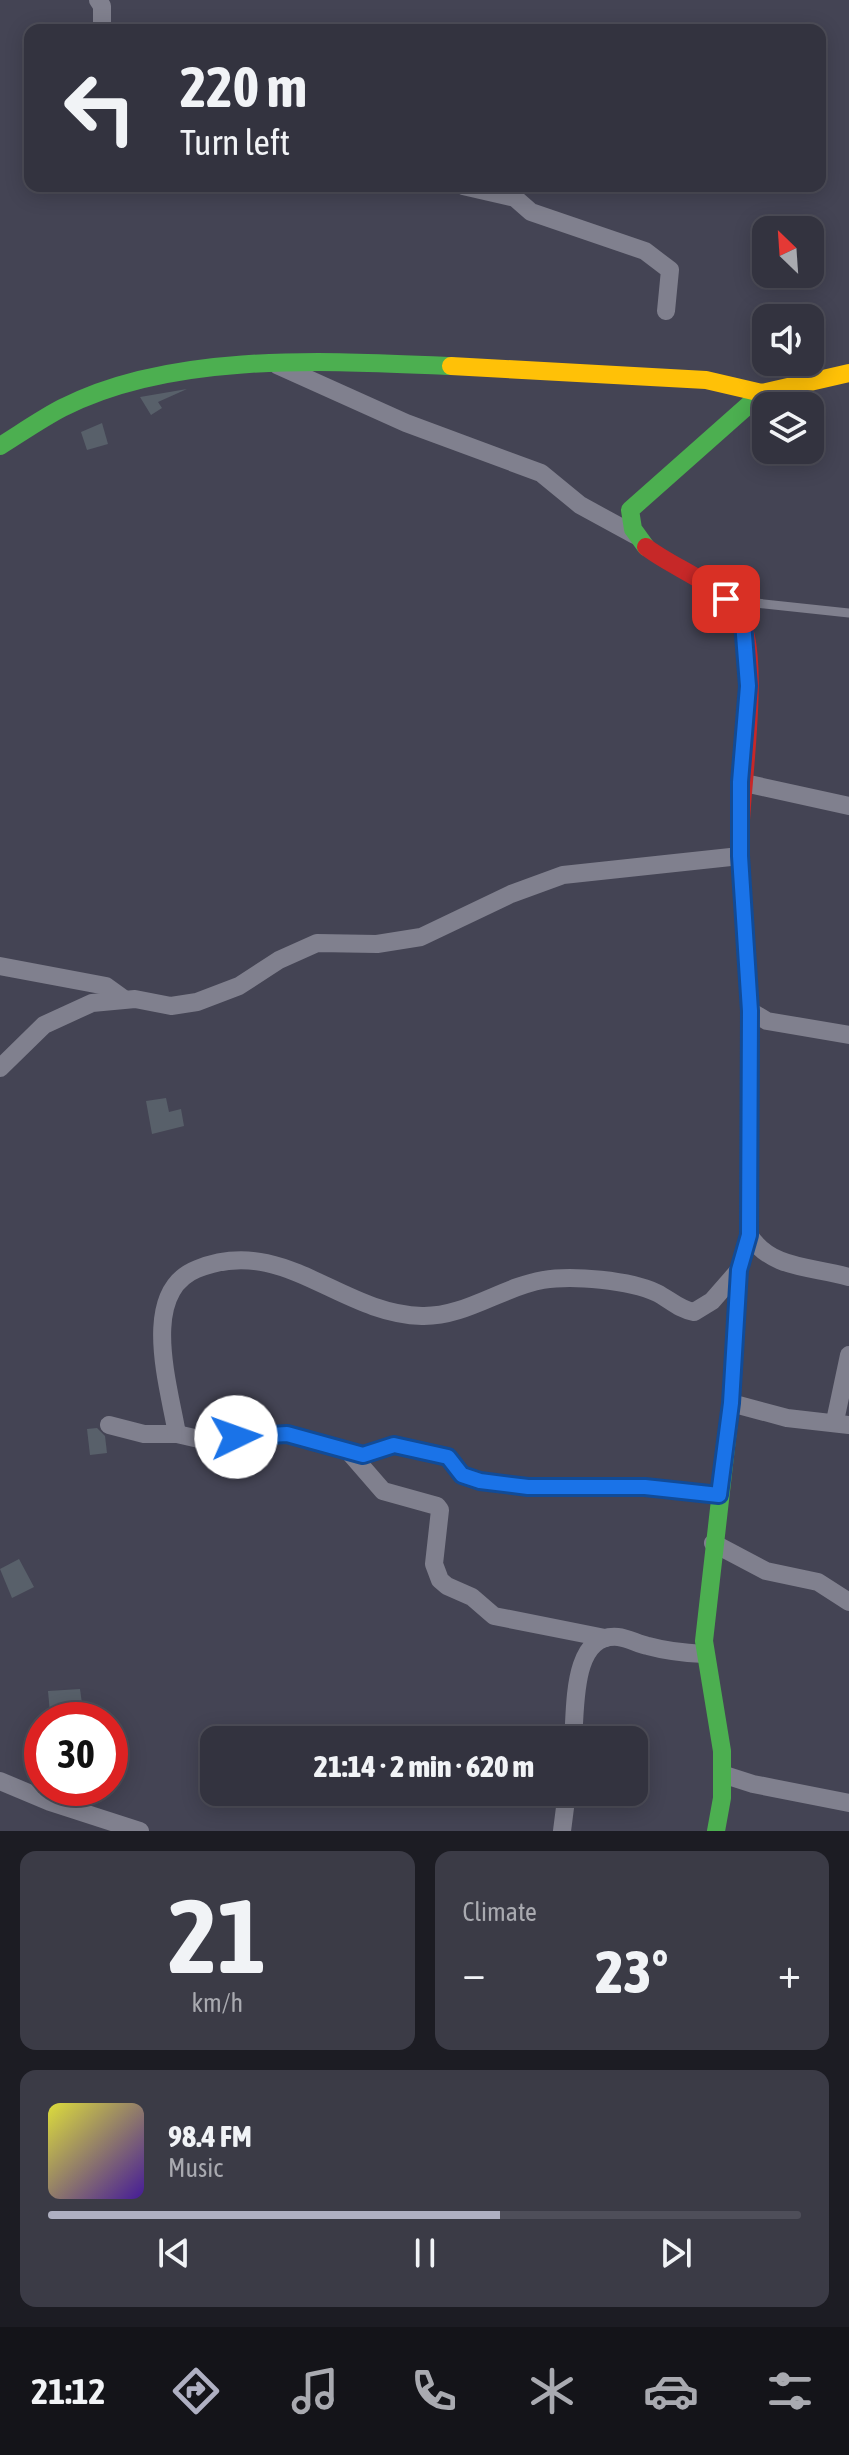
<!DOCTYPE html>
<html lang="en">
<head>
<meta charset="utf-8">
<style>
  :root { --surface:#33333f; --page:#3b3b46; --text:#f1f3f6; --muted:#a9aab0; --line:#4e4e59; --accent:#afb0c2 }
  body { margin:0; font-family:"Asap Condensed",sans-serif; background:var(--page); color:var(--text); height:100vh; display:flex; flex-direction:column; font-size:30px; white-space:nowrap }
  * { box-sizing:border-box; margin:0 }
  p { font-size:26px; color:var(--muted) }
  .icon { flex:none; width:44px; height:44px; fill:none; stroke:currentColor; stroke-width:2; stroke-linecap:round; stroke-linejoin:round }
  .map { position:relative; height:1831px; overflow:hidden }
  .drawer { display:flex; flex-direction:column; gap:20px; padding:20px; background:#1c1c23; flex:1 }
  .drawer>* { flex:none }
  .banner { position:absolute; left:24px; top:24px; width:802px; height:168px; border-radius:16px; box-shadow:0 4px 20px #0003,0 0 0 2px var(--line); background:#33333f; color:var(--text); overflow:hidden }
  .needle { width:52px; rotate:335deg }
  .fabs { position:absolute; left:752px; top:216px; display:grid; gap:16px }
  .fabs a { display:grid; place-items:center; width:72px; height:72px; border-radius:16px; background:var(--surface); box-shadow:0 4px 20px #0003,0 0 0 2px var(--line); font-size:40px }
  .speed { position:absolute; left:24px; top:1702px; display:flex; gap:16px; font-size:40px; font-weight:700; text-align:center }
  .speed>* { display:grid; place-content:center; width:104px; height:104px; border-radius:50%; background:var(--surface); box-shadow:0 4px 20px #0003,0 0 0 2px var(--line); line-height:1 }
  .speed .limit { border:12px solid #d22; background:#fff; color:#111 }
  .pin { position:absolute; display:grid; place-items:center; width:68px; height:68px; color:#fff; margin:-34px; border-radius:16px; box-shadow:0 4px 12px #0006 }
  .me { position:absolute; width:88px; margin:-44px; rotate:87deg; stroke-linejoin:round; filter:drop-shadow(0 0 6px #0008) }
  .turn { display:flex; align-items:center; gap:28px; height:168px; padding:0 24px; font-size:36px }
  .turn .icon { width:104px; height:104px; stroke-width:2.5 }
  .turn b { display:block; font-size:56px; line-height:68px }
  .big { font-size:60px; font-weight:800; line-height:1.1 }
  .drawer .tile { flex:1; display:flex; flex-direction:column; justify-content:center; gap:12px; min-width:0; padding:0 28px; border-radius:16px; background:var(--page) }
  .drawer .dial { align-items:center; gap:0 }
  .dial b { font-size:104px; line-height:1 }
  .song { display:flex; align-items:center; gap:24px }
  .cover { width:96px; height:96px; border-radius:12px; background:linear-gradient(135deg,hsl(60 70% 55%),hsl(260 70% 35%)) }
  .played { height:8px; border-radius:4px; background:linear-gradient(90deg,var(--accent) 60%,var(--line) 60%) }
  .keys { display:flex; justify-content:space-around; direction:ltr }
  .heat { display:flex; justify-content:space-between; align-items:center; font-size:44px; direction:ltr }
  .drawer .tiles { flex:1; display:grid; gap:20px; grid-template-columns:1fr 1fr }
  .tile:last-child { grid-column:span 2 }
  .trip { position:absolute; left:200px; top:1726px; width:448px; height:80px; border-radius:16px; background:var(--surface); box-shadow:0 4px 20px #0003,0 0 0 2px var(--line); font-weight:800; line-height:80px; text-align:center }
  .tab-bar { display:flex; height:128px; justify-content:space-around; align-items:center; background:#141419; color:var(--muted) }
  .tab-bar .icon { width:56px; height:56px }
  .tab-bar .on { color:var(--accent) }
  .tab-bar b { font-size:36px; color:var(--text) }
  .map>svg:first-child { display:block }
  .building { fill:#58606a }
  .lines { fill:none; stroke-linecap:round; stroke-linejoin:round }
  .lane { stroke:#80808e; stroke-width:9 }
  .street { stroke:#80808e; stroke-width:18 }
  .fast { stroke:#4caf50; stroke-width:18 }
  .slow { stroke:#ffc107; stroke-width:18 }
  .jam { stroke:#c62828; stroke-width:18 }
  .route-casing { stroke:#114b97; stroke-width:20 }
  .route { stroke:#1a73e8; stroke-width:14 }
</style>
</head>
<body>
<div class="map">
<svg width="849" height="1831" viewBox="0 0 849 1831">
  <rect width="100%" height="100%" fill="#444454"/>
  <g class="building">
    <polygon points="187,389 158,402 162,408 151,415 140,397"/>
    <polygon points="102,423 108,444 87,450 81,432"/>
    <polygon points="166,1098 169,1112 181,1109 184,1126 152,1134 146,1101"/>
    <polygon points="97,1428 105,1436 107,1453 90,1455 87,1429"/>
    <polygon points="19,1559 34,1587 12,1598 0,1569"/>
    <polygon points="80,1689 83,1711 50,1713 48,1691"/>
  </g>
  <g class="lines">
    <polyline class="lane" points="737,601 849,613"/>
    <g class="street">
      <polyline points="98,0 102,6 102,30"/>
      <polyline points="463,186 515,198 531,212 645,251 670,270 666,311"/>
      <polyline points="277,365 406,423 541,473 580,505 635,535"/>
      <polyline points="740,782 849,806"/>
      <polyline points="0,966 106,986 124,999"/>
      <polyline points="750,1011 767,1021 849,1035"/>
      <polyline points="0,1068 44,1025 92,1003 135,999 171,1006 197,1002 239,986 279,960 317,943 377,944 421,937 511,894 563,875 740,856"/>
      <path d="M749,1235c23,35 63,31 100,42"/>
      <polyline points="731,1403 787,1418 849,1425"/>
      <polyline points="835,1421 849,1355"/>
      <polyline points="109,1425 144,1434 177,1434 212,1442 241,1435 287,1434 363,1455 394,1445 448,1457 462,1475 480,1481 528,1487 645,1487 719,1495"/>
      <path d="M177,1434c-8,-48 -38,-142 20,-165 86,-35 142,45 225,47 43,1 80,-29 121,-36 29,-5 87,0 114,13 12,6 23,17 37,19l18,-11 27,-31"/>
      <polyline points="350,1453 383,1491 437,1506 440,1510 434,1564 440,1580 447,1586 472,1597 494,1616 605,1638"/>
      <polyline points="713,1543 766,1571 818,1582 849,1602"/>
      <path d="M573,1740c3,-31 -2,-107 45,-103 10,1 20,7 30,9 18,5 36,7 56,8"/>
      <polyline points="725,1775 753,1784 849,1803"/>
      <polyline points="0,1781 50,1802 140,1831"/>
      <polyline points="562,1831 567,1792"/>
    </g>
    <g class="fast">
      <path d="M0,446c21,-13 41,-27 62,-38 111,-57 268,-47 389,-42"/>
      <polyline points="646,547 633,529 630,510 762,393"/>
      <polyline points="716,1831 722,1798 722,1751 704,1641 731,1403 739,1270 749,1235 750,1011"/>
    </g>
    <polyline class="slow" points="451,366 706,380 762,393 849,373"/>
    <path class="jam" d="M646,547c27,21 70,35 90,63 29,40 3,183 4,236 1,55 8,110 10,165"/>
  </g>
  <g class="lines">
    <defs>
      <polyline id="route" points="236,1437 287,1434 363,1455 394,1445 448,1457 462,1475 480,1481 528,1487 645,1487 719,1495 731,1403 739,1270 749,1235 750,1011 740,856 740,782 748,686 743,622 726,599"/>
    </defs>
    <use href="#route" class="route-casing"/>
    <use href="#route" class="route"/>
  </g>
</svg>
<div class="fabs">
<a><svg class="needle" viewBox="-14 -14 28 28"><path d="M0-13l5 13h-10z" fill="#e53935"/><path d="M0 13l5-13h-10z" fill="#a9aab0"/></svg></a>
<a><svg class="icon" aria-label="sound" viewBox="0 0 24 24"><path d="M4 9h4l5-4v14l-5-4H4zM17 9q2 3 0 6"/></svg></a>
<a><svg class="icon" aria-label="layers" viewBox="0 0 24 24"><path d="M12 4l9 5-9 5-9-5zM3 14l9 5 9-5"/></svg></a>
</div>
<div class="speed"><div class="limit">30</div></div>
<div class="pin" style="left:726px;top:599px;background:#d93025"><svg class="icon" aria-label="arrive" viewBox="0 0 24 24"><path d="M6 21V4h12l-3 4 3 4H6"/></svg></div>
<svg class="me" style="left:236px;top:1437px" viewBox="-20 -20 40 40"><circle r="19" fill="#fff"/><path d="M0-13L10 11 0 6-10 11z" fill="#1a73e8"/></svg>
<div class="trip">21:14 · 2 min · 620 m</div>
<div class="banner">
<div class="turn"><svg class="icon" aria-label="left" viewBox="0 0 24 24"><path d="M17 20v-9H6M10 6l-5 5 5 5"/></svg><div><b>220 m</b>Turn left</div></div>
</div>
</div>
<section class="drawer">
<div class="tiles">
<div class="tile dial"><b>21</b><p>km/h</p></div>
<div class="tile"><p>Climate</p>
<div class="heat"><a>−</a><b class="big">23°</b><a>+</a></div>
</div>
<div class="tile">
<div class="song"><i class="cover"></i><div><b>98.4 FM</b><p>Music</p></div></div>
<div class="played"></div>
<div class="keys"><svg class="icon" aria-label="previous" viewBox="0 0 24 24"><path d="M18 5L8 12l10 7zM5 5v14"/></svg><svg class="icon" aria-label="pause" viewBox="0 0 24 24"><path d="M8 5v14M16 5v14"/></svg><svg class="icon" aria-label="next" viewBox="0 0 24 24"><path d="M6 5l10 7-10 7zM19 5v14"/></svg></div>
</div>
</div>
</section>
<nav class="tab-bar">
<b>21:12</b>
<svg class="icon on" aria-label="directions" viewBox="0 0 24 24"><path d="M12 3l9 9-9 9-9-9zM9 14v-3h6M13 9l2 2-2 2"/></svg>
<svg class="icon" aria-label="music" viewBox="0 0 24 24"><path d="M9 18V5l10-2v13"/><circle cx="6" cy="18" r="3"/><circle cx="16" cy="16" r="3"/></svg>
<svg class="icon" aria-label="phone" viewBox="0 0 24 24"><path d="M5 4h4l2 5-3 2q2 4 5 5l2-3 5 2v4C11 20 4 13 5 4z"/></svg>
<svg class="icon" aria-label="climate" viewBox="0 0 24 24"><path d="M12 3v18M4 7l16 10M4 17L20 7"/></svg>
<svg class="icon" aria-label="car" viewBox="0 0 24 24"><path d="M5 17H2v-5l4-1 3-4h7l3 4 3 1v5h-3M9 17h6M6 11h13"/><circle cx="7" cy="17" r="2"/><circle cx="17" cy="17" r="2"/></svg>
<svg class="icon" aria-label="filters" viewBox="0 0 24 24"><path d="M4 7h16M4 17h16"/><circle cx="9" cy="7" r="2"/><circle cx="15" cy="17" r="2"/></svg>
</nav>
</body>
</html>
